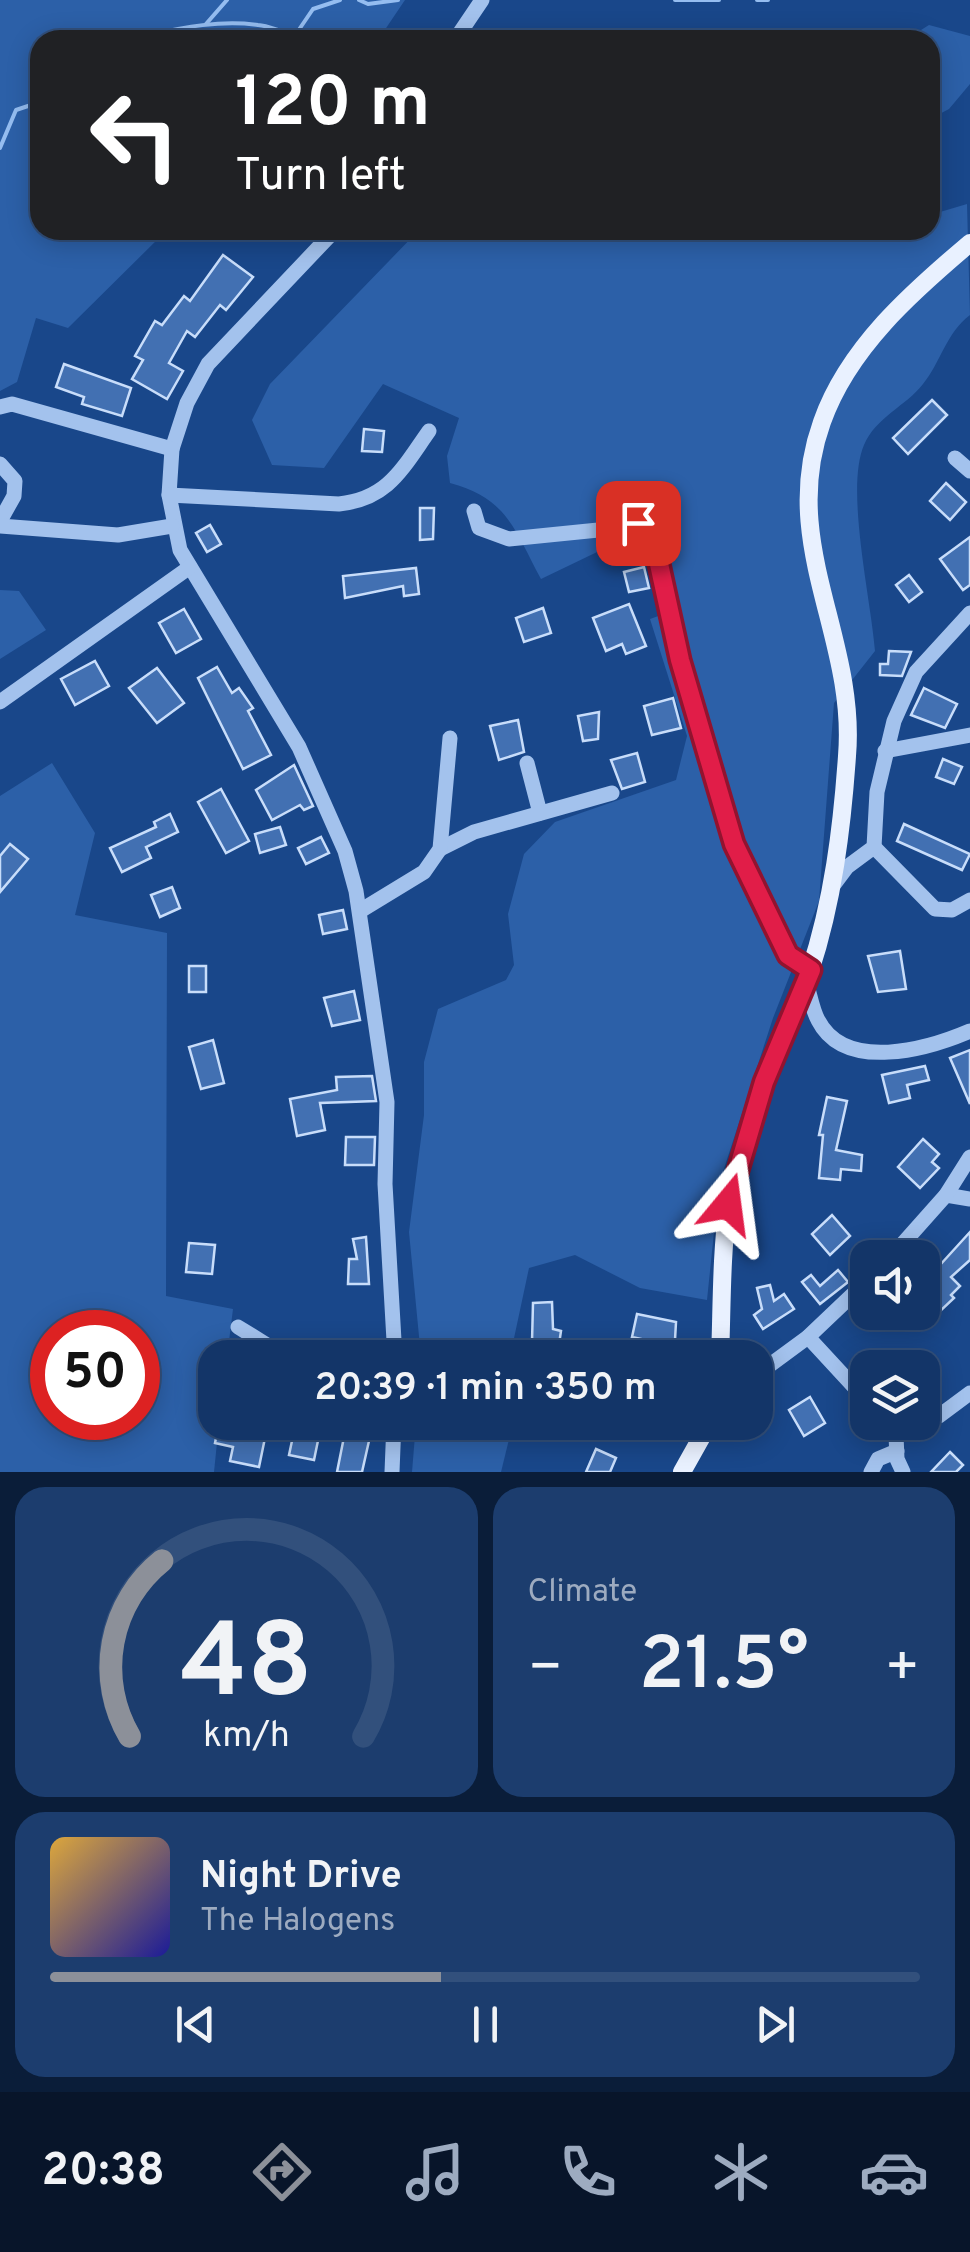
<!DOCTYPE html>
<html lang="en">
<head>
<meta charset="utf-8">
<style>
  :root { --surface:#133568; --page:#1c3d6e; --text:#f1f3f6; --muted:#9dabc0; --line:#32507c; --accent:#8c9099 }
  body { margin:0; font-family:Overpass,sans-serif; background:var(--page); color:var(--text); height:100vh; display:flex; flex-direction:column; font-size:38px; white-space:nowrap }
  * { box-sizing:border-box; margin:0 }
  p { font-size:32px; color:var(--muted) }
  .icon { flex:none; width:55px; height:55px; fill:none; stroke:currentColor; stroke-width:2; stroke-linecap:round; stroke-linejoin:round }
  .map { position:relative; height:1472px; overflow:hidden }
  .sheet { display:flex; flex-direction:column; gap:15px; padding:15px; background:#0a1d39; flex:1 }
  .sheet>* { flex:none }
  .hud { position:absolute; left:30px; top:30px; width:910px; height:210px; border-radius:30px; box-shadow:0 5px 25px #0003,0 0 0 2px var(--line); background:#202124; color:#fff; overflow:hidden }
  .buttons { position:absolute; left:850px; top:1240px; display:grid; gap:20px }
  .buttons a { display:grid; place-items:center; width:90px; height:90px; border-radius:20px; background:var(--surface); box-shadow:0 5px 25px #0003,0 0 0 2px var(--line); font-size:50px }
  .speed { position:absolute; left:30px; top:1310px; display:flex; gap:20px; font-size:50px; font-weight:700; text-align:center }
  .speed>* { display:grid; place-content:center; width:130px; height:130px; border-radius:50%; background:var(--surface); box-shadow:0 5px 25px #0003,0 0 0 2px var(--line); line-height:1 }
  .speed .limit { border:15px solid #d22; background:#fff; color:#111 }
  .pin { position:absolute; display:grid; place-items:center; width:85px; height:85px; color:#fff; margin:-42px; border-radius:20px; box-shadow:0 5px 15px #0006 }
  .me { position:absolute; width:110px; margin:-55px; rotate:16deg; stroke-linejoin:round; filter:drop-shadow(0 0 8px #0008) }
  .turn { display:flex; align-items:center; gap:35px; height:210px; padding:0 40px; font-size:45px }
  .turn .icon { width:130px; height:130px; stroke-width:2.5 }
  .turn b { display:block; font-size:70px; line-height:85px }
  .big { font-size:75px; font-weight:600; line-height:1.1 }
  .sheet .card { flex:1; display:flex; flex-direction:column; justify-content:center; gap:15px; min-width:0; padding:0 35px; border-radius:30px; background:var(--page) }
  .sheet .dial { align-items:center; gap:0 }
  .dial svg { height:260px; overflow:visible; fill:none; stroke:var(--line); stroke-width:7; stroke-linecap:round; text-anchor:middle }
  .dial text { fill:var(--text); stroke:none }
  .song { display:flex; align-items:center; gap:30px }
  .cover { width:120px; height:120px; border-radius:15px; background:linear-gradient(135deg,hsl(40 70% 55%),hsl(240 70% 35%)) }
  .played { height:10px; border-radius:5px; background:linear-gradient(90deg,var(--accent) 45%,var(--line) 45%) }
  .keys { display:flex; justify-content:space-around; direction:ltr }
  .heat { display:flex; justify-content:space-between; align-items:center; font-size:55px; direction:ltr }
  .sheet .tiles { flex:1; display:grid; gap:15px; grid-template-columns:1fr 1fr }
  .card:last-child { grid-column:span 2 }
  .trip { position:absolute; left:198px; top:1340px; width:575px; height:100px; border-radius:30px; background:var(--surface); box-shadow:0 5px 25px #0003,0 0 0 2px var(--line); font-weight:600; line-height:100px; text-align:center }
  .menu { display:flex; height:160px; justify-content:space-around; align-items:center; background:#08152a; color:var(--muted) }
  .menu .icon { width:70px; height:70px }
  .menu .current { color:var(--accent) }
  .menu b { font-size:45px; color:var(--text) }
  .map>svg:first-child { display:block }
  .green { fill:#2c60a8; fill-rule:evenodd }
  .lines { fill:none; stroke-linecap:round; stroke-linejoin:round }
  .stream { stroke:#95bdf0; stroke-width:4 }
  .building { fill:#4270b2; stroke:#c8ddfa; stroke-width:2.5 }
  .minor { stroke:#a3c2ed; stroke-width:15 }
  .major { stroke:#e9f1ff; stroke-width:18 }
  .route-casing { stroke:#92132f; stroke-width:25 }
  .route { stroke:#e11d48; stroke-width:18 }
</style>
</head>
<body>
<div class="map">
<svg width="970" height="1472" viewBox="0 0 970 1472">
  <rect width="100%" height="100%" fill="#19478a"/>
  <g class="green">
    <polygon points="0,0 405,0 378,40 40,40 40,230 253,230 250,235 163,234 68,328 36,318 17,382 0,391"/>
    <polygon points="929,25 970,36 970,84 949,109 930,119 930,40 905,40"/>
    <path d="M967,204l3,111c-24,18 -29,47 -47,69 -17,22 -47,33 -59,61 -19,44 7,154 11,206l-41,52 -15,198 -46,117 -54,166 -12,116 -67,-12 -65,-33 -46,13 -19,89h-89l-12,-125 15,-117v-53l14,-53 68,-29 8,-15 -6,-51 16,-60 31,-32 121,-42 11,-44 -37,-117 25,-9 -30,-81 -104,50c-27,-50 -33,-80 -91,-96l-3,-27 12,-38 -76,-34 -59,84 -52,-3 -20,-45 18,-36 149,-154h511v-15z"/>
    <polygon points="0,590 19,591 46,630 0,659"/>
    <path d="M52,763l43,70 -20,82 92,18 -1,363 67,13 -6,48 -12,1v64l4,1 -5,49h-214v-676zM52,1332h86v86h-86z"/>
    <polygon points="416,1423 513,1423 501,1472 412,1472"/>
  </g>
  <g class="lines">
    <g class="stream">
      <polyline points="359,0 368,4 398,0"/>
      <polyline points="675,0 719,0"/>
      <polyline points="757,0 768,0"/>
      <polyline points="206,24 227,0"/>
      <path d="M147,40l1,-5c36,-8 73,-15 110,-10 13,1 24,8 38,9l17,-25 27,-9"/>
      <polyline points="0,148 16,110 40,102"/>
    </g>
  </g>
  <g class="building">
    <polygon points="223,255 253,277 226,310 220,305 195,337 187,331 169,363 183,371 167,399 132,379 143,360 135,356 155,321 162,325 184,296 190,301"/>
    <polygon points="64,364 131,388 122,416 82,404 84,397 56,387"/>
    <polygon points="932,400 947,415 908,454 893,438"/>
    <polygon points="364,429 384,431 382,452 362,451"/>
    <polygon points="946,483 966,502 950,520 930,501"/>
    <polygon points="420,508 434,508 433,539 420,540"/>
    <polygon points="210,525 221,544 207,552 196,533"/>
    <polygon points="970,537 970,585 963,590 940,559"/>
    <polygon points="644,567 649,588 629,592 624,572"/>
    <polygon points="416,568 419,594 404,596 403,586 345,598 343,576"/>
    <polygon points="909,575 922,592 909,602 896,585"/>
    <polygon points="629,604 646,646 626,654 622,644 606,651 593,618"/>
    <polygon points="543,608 551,633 524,642 516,618"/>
    <polygon points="184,609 201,639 176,653 159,623"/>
    <polygon points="889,651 911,652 902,676 880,675 880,664 888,664"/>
    <polygon points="95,661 109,686 75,705 61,679"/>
    <polygon points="217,667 232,693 239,688 253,708 248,711 271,755 243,769 198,678"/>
    <polygon points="157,668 184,703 157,723 129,688"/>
    <polygon points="924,688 957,704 945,728 911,715"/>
    <polygon points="673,698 681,728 652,735 644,706"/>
    <polygon points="599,712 598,739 583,741 578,716"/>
    <polygon points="518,720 524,752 499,760 490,726"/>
    <polygon points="637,753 645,782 622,789 611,760"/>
    <polygon points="943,759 962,767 954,784 936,777"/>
    <polygon points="294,765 313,806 304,810 300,805 272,820 256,790"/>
    <polygon points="221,789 249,841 226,853 198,802"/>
    <polygon points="170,814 178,832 146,847 151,858 122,872 110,848 156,827 154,822"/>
    <polygon points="904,824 970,854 962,870 897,841"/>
    <polygon points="280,827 286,845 260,853 255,834"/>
    <polygon points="321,837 329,853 306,864 298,848"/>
    <polygon points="10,844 28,859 0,892 0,856"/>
    <polygon points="172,887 180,908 160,917 151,895"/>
    <polygon points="343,910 347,929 323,934 319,915"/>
    <polygon points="900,951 906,989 878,992 868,956"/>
    <rect x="189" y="966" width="17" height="26"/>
    <polygon points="354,991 360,1020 332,1026 324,998"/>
    <polygon points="213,1040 224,1083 201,1089 189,1047"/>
    <polygon points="970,1050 970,1104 950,1058"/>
    <polygon points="925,1066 929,1080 907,1085 910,1098 889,1103 882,1075"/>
    <polygon points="372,1076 376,1101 320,1103 325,1130 297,1136 290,1099 337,1090 336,1077"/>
    <polygon points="827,1097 847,1101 836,1150 862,1155 861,1171 841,1169 840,1180 819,1178 823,1135 819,1135"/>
    <polygon points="346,1137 375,1137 374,1165 345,1165"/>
    <polygon points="923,1139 939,1154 932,1162 939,1168 920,1188 898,1167"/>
    <polygon points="832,1215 850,1236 830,1255 812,1234"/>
    <polygon points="970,1232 970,1260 951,1277 960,1286 951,1295 954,1298 936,1315 929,1306 922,1312 922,1262 930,1255 940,1265"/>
    <polygon points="366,1237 369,1284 348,1284 349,1259 357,1259 353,1239"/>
    <polygon points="189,1243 215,1245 212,1274 186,1272"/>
    <polygon points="838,1270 848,1282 820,1304 802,1282 811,1275 820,1286"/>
    <polygon points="770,1285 774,1301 784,1294 794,1309 763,1329 754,1315 762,1309 757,1288"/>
    <polygon points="552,1302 553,1329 561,1331 557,1358 514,1356 516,1340 532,1342 533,1303"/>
    <polygon points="637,1314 676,1322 674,1358 637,1358 641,1339 632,1337"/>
    <polygon points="810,1397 825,1423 804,1436 789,1410"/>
    <polygon points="296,1422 321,1426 314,1460 289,1455"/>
    <polygon points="219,1424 266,1433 259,1467 230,1461 233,1447 215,1443"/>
    <polygon points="346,1427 371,1432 362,1472 337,1472"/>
    <polygon points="596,1449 616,1458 610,1472 586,1472"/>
    <polygon points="950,1452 963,1465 956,1472 931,1472"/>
  </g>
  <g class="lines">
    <g class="minor">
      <polyline points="455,40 482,0"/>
      <polyline points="335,230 208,364 187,403 172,449 169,495 180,550 299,747 345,851 356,891 387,1102 385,1184 395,1358"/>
      <polyline points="0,407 12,404 172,449"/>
      <polyline points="955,458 970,471"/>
      <polyline points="0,464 15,481 14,496 0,521"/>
      <path d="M169,495l170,9c49,-5 63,-35 90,-73"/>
      <polyline points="474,511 479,528 509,539 648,525 681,660 734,844 788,955 811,970"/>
      <polyline points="0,526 118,535 172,526"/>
      <polyline points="0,702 190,567"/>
      <polyline points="885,751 970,735"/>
      <polyline points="527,763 540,813"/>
      <polyline points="874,847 935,909 952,910 970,900"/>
      <polyline points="440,849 474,832 612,793"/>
      <polyline points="832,887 847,867 874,847 877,792 894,721 916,672 970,613"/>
      <polyline points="360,911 424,872 440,849 450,738"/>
      <path d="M806,982c4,12 6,27 12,38 27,53 110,29 152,11"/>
      <polyline points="946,1195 970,1199"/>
      <polyline points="890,1258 946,1195 970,1157"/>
      <polyline points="238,1327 283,1355 309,1358"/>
      <polyline points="808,1337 868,1402"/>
      <polyline points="755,1376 808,1337 868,1280"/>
      <polyline points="880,1422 896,1435 939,1416 970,1393"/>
      <polyline points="896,1435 897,1459 903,1472"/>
      <polyline points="392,1472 394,1422"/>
      <polyline points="871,1472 878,1459 897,1451"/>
    </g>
    <g class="major">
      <path d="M720,1358c2,-50 1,-102 8,-152 12,-82 57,-156 82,-235 23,-70 32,-143 37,-215 10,-120 -69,-212 -25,-334 26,-74 90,-130 148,-179"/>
      <polyline points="682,1472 710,1422"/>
    </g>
  </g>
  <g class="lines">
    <defs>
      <polyline id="route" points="638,523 648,525 652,532 680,660 734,844 788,955 811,970 764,1082 728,1204"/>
    </defs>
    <use href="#route" class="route-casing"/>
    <use href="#route" class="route"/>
  </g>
</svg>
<div class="buttons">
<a><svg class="icon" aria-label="sound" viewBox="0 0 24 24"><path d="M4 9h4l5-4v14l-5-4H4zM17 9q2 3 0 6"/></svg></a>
<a><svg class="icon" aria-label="layers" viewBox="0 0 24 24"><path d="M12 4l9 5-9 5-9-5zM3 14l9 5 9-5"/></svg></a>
</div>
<div class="speed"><div class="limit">50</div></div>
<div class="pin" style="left:638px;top:523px;background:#d93025"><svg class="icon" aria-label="arrive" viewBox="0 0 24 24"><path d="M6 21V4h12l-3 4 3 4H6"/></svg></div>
<svg class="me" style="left:728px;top:1204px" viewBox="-20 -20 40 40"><path d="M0-17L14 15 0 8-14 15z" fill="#e11d48" stroke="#fff" stroke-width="4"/></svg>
<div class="trip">20:39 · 1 min · 350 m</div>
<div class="hud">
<div class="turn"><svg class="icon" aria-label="left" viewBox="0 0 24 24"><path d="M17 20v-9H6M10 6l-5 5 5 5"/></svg><div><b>120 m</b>Turn left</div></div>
</div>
</div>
<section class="sheet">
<div class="tiles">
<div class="card dial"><svg viewBox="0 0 100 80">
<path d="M14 69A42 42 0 1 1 86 69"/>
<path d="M14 69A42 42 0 0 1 24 15" stroke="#8c9099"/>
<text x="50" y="56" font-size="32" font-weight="700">48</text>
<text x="50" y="72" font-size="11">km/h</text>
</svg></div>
<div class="card"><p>Climate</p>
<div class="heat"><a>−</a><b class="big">21.5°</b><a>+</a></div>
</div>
<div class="card">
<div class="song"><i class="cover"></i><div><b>Night Drive</b><p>The Halogens</p></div></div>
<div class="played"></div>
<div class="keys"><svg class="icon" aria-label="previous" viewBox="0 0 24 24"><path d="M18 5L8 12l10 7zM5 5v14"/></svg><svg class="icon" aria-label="pause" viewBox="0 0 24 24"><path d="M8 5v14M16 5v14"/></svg><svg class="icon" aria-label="next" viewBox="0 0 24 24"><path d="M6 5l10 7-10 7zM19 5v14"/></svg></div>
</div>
</div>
</section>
<nav class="menu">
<b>20:38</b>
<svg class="icon current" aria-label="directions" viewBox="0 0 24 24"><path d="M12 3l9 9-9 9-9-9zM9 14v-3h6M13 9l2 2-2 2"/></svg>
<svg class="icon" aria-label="music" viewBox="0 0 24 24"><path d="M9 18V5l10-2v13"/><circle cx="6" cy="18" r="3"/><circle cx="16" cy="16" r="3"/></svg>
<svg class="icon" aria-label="phone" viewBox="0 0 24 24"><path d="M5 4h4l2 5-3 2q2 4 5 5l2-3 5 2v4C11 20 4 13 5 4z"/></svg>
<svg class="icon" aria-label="climate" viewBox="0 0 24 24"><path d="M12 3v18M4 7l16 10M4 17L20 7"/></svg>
<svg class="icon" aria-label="car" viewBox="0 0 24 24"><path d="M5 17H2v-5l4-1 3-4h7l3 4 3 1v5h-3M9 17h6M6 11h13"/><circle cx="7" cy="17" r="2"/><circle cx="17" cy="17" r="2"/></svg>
</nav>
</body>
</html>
